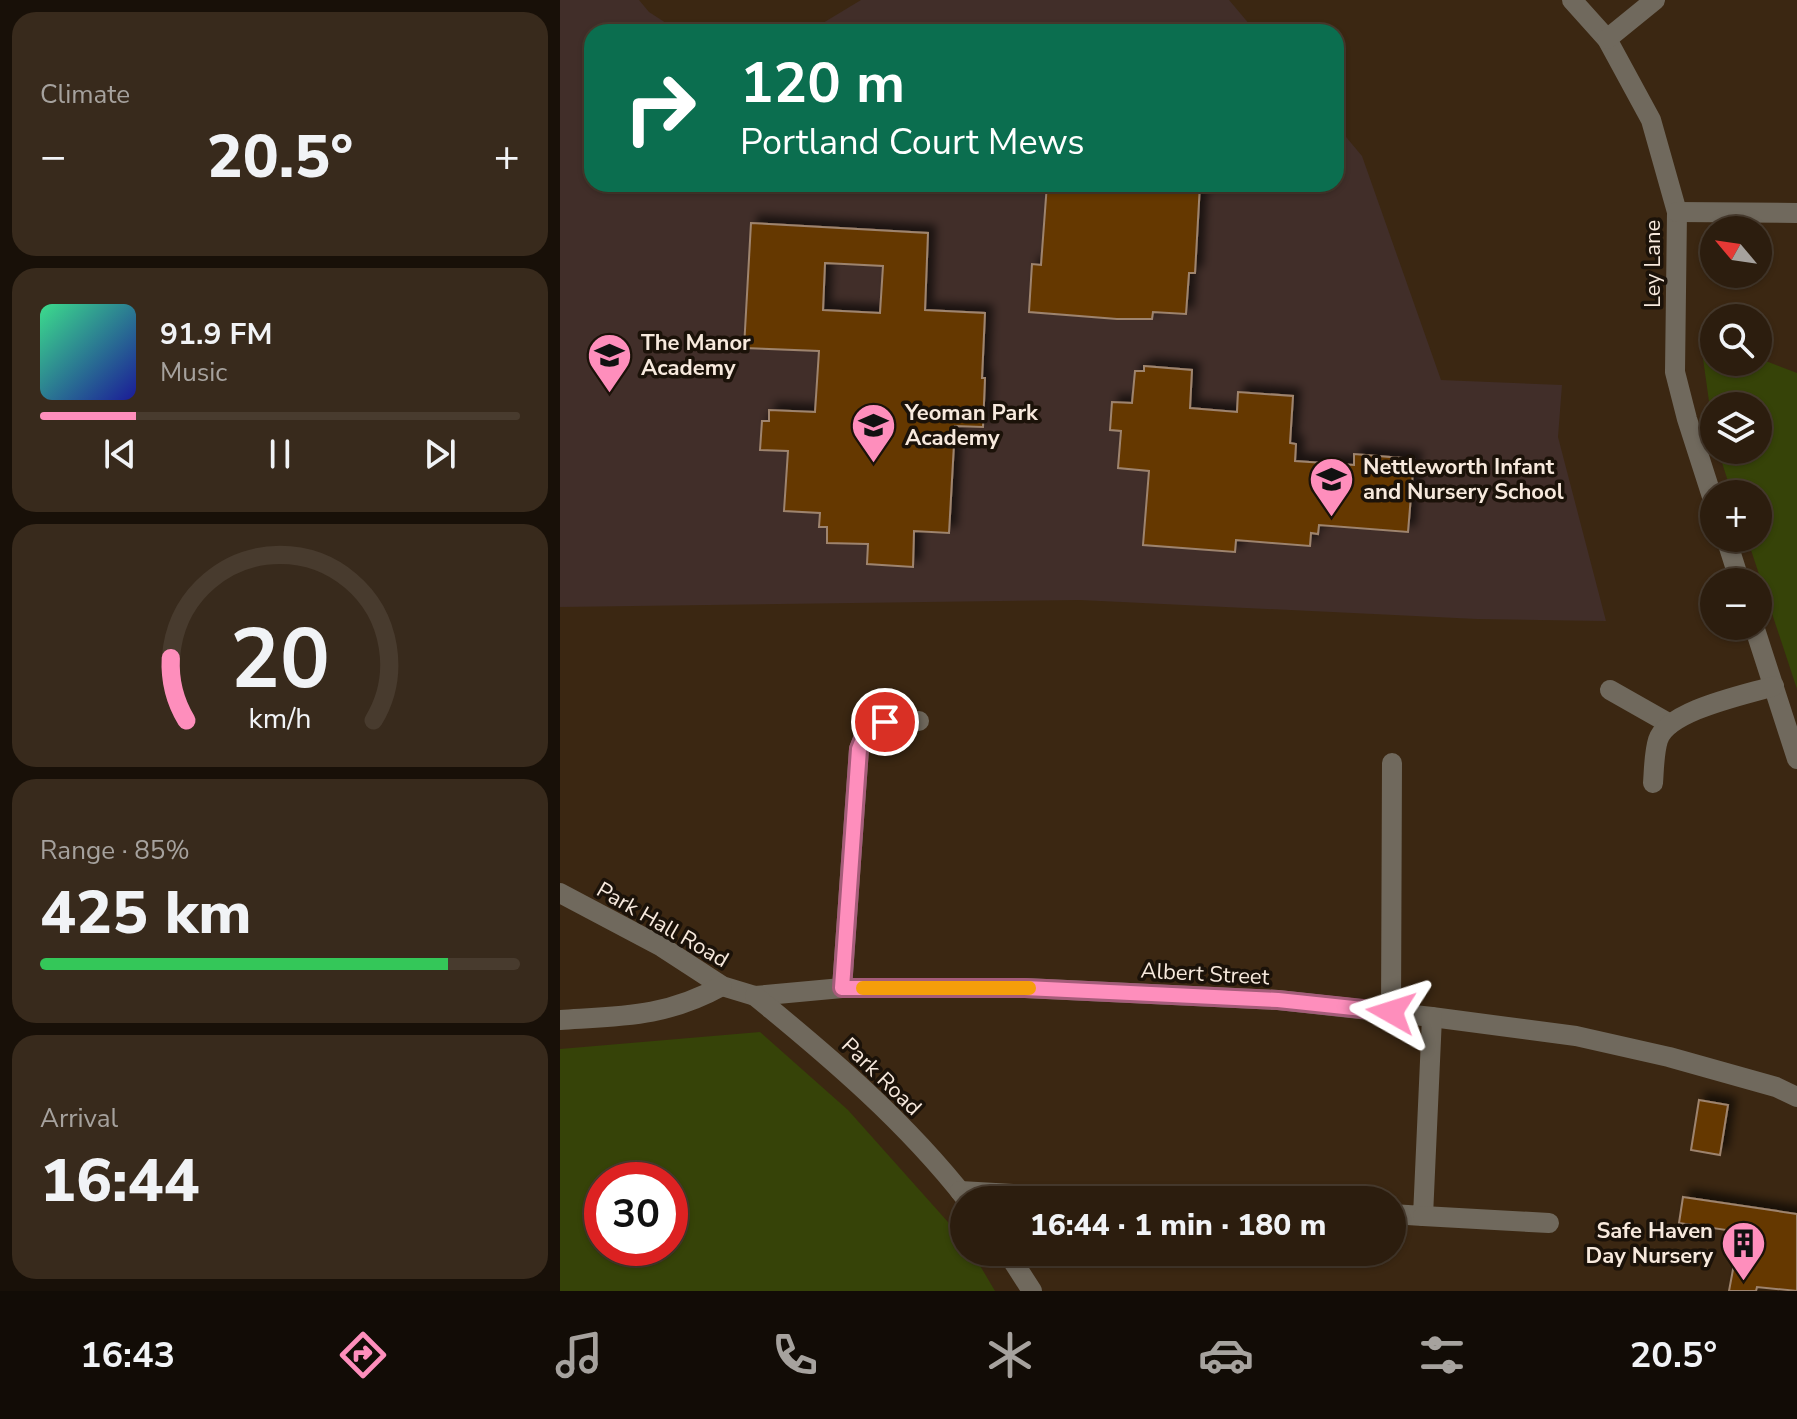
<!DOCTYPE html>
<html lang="en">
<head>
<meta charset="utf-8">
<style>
  :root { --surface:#2c1d0e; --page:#382a1c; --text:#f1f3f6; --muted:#a6a29e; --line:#483b2e; --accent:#fe8ebc }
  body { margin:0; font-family:"Nunito Sans",sans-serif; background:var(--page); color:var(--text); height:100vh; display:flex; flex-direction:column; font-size:30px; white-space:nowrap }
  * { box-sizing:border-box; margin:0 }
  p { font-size:26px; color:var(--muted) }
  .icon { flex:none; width:44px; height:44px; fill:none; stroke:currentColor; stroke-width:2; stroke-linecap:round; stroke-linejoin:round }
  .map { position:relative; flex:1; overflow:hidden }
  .side { display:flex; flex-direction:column; gap:12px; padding:12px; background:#181008; width:560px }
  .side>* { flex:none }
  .banner { position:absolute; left:24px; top:24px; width:760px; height:168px; border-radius:24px; box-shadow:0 2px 6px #0004,0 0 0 2px var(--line); background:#0b6e4f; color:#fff; overflow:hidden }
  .needle { width:52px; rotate:299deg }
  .tools { position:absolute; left:1140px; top:216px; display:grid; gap:16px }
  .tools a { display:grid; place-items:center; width:72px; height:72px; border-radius:50%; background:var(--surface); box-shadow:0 2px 6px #0004,0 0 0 2px var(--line); font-size:40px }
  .speed { position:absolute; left:24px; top:1162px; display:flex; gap:16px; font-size:40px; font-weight:700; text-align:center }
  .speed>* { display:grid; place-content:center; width:104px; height:104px; border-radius:50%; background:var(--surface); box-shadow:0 2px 6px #0004,0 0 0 2px var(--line); line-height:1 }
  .speed .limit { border:12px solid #d22; background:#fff; color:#111 }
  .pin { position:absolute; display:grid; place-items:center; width:68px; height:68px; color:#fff; margin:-34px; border:4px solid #fff; border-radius:50%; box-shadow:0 2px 8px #0007 }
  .me { position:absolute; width:88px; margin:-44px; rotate:276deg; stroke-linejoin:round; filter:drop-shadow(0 0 6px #0008) }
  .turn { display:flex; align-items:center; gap:28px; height:168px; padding:0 24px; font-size:36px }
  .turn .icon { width:104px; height:104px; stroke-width:2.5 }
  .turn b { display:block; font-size:56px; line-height:68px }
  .big { font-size:60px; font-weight:800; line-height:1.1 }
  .side .tile { flex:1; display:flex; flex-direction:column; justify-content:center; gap:12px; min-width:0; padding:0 28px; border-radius:24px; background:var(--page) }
  .side .dial { align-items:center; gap:0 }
  .dial svg { height:208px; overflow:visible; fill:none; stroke:var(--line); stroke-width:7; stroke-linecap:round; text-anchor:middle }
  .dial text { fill:var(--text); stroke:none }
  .song { display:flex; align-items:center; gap:24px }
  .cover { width:96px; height:96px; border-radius:12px; background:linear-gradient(135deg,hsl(150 70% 55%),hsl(240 70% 35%)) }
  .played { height:8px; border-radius:4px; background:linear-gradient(90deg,var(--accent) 20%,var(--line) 20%) }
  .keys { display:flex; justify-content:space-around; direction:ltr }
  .heat { display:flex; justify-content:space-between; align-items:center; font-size:44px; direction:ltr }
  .charge { height:12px; border-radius:6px; background:linear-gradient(90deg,#34c759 85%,var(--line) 0) }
  .trip { position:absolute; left:390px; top:1186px; width:456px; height:80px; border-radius:40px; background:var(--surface); box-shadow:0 2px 6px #0004,0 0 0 2px var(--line); font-weight:800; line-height:80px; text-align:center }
  .dock { display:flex; height:128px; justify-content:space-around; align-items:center; background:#120c06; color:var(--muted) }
  .dock .icon { width:56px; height:56px }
  .dock .on { color:var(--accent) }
  .dock b { font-size:36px; color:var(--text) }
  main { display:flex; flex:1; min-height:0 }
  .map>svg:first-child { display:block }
  .education { fill:#412e29 }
  .green { fill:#364308; fill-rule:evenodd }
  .building { fill:#653701; stroke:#9e846e; stroke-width:2; fill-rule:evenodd; filter:url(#shadow) }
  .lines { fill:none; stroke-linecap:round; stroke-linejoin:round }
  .minor { stroke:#70695d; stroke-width:20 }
  .route-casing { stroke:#a55c7a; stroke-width:20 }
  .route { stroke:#fe8ebc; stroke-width:14 }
  .slow { stroke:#f59e0b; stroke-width:14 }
  .labels { text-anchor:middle; stroke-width:7; stroke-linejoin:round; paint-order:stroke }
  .street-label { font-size:22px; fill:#f7e9dd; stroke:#1b1209 }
  .poi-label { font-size:22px; font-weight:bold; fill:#f7e9dd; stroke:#1b1209; text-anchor:start }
</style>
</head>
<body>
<main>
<section class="side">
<div class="tile"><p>Climate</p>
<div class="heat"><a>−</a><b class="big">20.5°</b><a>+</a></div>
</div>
<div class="tile">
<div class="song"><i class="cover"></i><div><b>91.9 FM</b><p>Music</p></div></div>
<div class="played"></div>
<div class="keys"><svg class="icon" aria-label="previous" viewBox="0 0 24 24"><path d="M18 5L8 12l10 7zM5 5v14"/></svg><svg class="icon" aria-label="pause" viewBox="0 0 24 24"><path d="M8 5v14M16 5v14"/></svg><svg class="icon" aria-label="next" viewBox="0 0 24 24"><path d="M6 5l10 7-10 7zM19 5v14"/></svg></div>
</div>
<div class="tile dial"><svg viewBox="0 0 100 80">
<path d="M14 69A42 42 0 1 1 86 69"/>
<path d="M14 69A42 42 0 0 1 8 45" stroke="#fe8ebc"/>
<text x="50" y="56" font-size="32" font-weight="700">20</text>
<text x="50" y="72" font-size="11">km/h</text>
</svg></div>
<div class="tile"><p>Range · 85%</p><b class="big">425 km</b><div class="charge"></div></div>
<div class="tile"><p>Arrival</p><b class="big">16:44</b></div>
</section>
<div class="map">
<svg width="1237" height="1291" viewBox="0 0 1237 1291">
  <defs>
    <filter id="shadow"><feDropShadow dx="7" dy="-7" stdDeviation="4" flood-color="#0009"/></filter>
  </defs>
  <rect width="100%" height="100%" fill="#3b2712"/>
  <g class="education">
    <polygon points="0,0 79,0 89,12 120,32 32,32 32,184 776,184 776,125 802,156 881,380 1002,385 998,437 1046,621 917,619 520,600 0,607"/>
    <polygon points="301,0 669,0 696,32 248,32"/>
  </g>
  <g class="green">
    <polygon points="1140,337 1154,342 1154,362 1198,362 1198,358 1237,373 1237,689 1187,538 1198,538 1198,494 1172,494 1158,450 1198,450 1198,406 1154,406 1154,437"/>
    <path d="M200,1032l88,78 116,130v12h8l23,39h-435v-242zM42,1180h68v68h-68z"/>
  </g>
  <g class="building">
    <polygon points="487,184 640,184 635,273 629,273 626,314 593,312 592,319 557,319 469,312 472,264 481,265"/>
    <path d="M191,223l177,10 -3,77 60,3 -3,65h3l-2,49 -28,-1 -6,107 -35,-2 -1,36 -46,-3 1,-20 -41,-1v-16h-8l1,-14 -36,-2 4,-60 -28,-1 2,-29h7v-11l46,2 4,-61 -75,-3zM265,263l58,3 -3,47 -57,-3z"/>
    <polygon points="584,366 632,370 630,408 677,412 678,392 733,396 730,443 736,444 735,461 794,465 794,454 854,459 848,532 759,525 758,534 751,533 750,546 676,540 675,552 583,545 589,471 558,468 561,431 550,430 552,402 572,403 575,371 584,371"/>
    <polygon points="1139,1100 1168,1105 1160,1155 1131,1150"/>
    <polygon points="1123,1197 1237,1214 1237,1291 1197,1287 1196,1291 1169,1291 1180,1232 1119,1223"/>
  </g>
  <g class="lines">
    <g class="minor">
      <polyline points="1012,0 1047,39 1091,120 1117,212 1115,372 1127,419 1154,503"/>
      <polyline points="1047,39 1095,0"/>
      <polyline points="1117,212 1237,213"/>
      <polyline points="1166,538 1180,582"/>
      <polyline points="1194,626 1237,759"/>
      <polyline points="1050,690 1110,724"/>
      <path d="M1093,783c1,-13 1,-30 5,-43 10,-30 87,-45 116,-54"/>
      <polyline points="0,893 102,947 162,986 195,996 282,988 465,988 718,1000 872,1017 1016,1036 1109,1057 1216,1087 1237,1097"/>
      <polyline points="282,988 299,749 307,729 325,722 359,721"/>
      <path d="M195,996c76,62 151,126 212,204"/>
      <polyline points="831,1012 832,763"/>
      <path d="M0,1020c62,-4 106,-3 162,-34"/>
      <polyline points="400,1191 566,1200"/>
      <polyline points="832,1214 863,1216 872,1017"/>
      <polyline points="863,1216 989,1223"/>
      <polyline points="447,1252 472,1291"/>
    </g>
  </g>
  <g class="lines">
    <defs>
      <polyline id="route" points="325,722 307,729 299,749 282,988 465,988 718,1000 831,1012"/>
    </defs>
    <use href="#route" class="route-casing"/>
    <use href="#route" class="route"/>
    <polyline class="slow" points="303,988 469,988"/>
  </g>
  <defs>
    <symbol id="school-pin" viewBox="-11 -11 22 30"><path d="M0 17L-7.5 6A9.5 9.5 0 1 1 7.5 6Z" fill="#fe8ebc" stroke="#1b1209"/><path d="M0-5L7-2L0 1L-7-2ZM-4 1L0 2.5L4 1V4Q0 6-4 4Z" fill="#111"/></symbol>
    <symbol id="building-pin" viewBox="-11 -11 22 30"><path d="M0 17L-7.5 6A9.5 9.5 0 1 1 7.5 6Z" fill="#fe8ebc" stroke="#1b1209"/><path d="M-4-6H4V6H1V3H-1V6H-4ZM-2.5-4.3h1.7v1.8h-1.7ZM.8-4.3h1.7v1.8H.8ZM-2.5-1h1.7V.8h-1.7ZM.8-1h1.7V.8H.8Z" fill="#111"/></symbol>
  </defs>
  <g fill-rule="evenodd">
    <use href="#school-pin" x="24" y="330" width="51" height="69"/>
    <use href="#school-pin" x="288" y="400" width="51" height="69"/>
    <use href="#school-pin" x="746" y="454" width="51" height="69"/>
    <use href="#building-pin" x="1158" y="1218" width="51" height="69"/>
  </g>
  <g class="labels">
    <g class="street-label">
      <text transform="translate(1092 264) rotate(-90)" y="8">Ley Lane</text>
      <text transform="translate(103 924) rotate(30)" y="8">Park Hall Road</text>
      <text transform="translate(645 973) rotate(3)" y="8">Albert Street</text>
      <text transform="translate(322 1076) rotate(44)" y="8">Park Road</text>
    </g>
    <g class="poi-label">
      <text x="81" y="350">The Manor<tspan x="81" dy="25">Academy</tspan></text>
      <text x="345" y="420">Yeoman Park<tspan x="345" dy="25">Academy</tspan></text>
      <text x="803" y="474">Nettleworth Infant<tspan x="803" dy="25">and Nursery School</tspan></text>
      <text x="1153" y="1238" text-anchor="end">Safe Haven<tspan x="1153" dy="25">Day Nursery</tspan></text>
    </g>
  </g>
</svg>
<div class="tools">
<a><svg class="needle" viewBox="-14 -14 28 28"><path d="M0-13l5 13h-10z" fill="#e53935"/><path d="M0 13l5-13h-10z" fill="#a6a29e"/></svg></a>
<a><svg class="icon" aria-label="search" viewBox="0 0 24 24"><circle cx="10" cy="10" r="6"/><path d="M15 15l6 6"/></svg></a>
<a><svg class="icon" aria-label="layers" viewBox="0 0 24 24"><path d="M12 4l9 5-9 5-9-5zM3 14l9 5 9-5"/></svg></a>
<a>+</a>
<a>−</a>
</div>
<div class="speed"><div class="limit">30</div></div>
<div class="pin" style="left:325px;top:722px;background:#d93025"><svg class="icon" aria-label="arrive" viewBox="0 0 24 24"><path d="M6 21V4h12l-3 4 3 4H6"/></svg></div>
<svg class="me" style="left:831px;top:1012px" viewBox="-20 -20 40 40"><path d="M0-17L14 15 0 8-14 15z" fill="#fe8ebc" stroke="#fff" stroke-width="4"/></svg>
<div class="trip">16:44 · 1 min · 180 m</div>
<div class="banner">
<div class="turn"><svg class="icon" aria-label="right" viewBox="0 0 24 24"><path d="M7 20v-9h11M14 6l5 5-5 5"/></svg><div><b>120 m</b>Portland Court Mews</div></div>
</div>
</div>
</main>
<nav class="dock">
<b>16:43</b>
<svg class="icon on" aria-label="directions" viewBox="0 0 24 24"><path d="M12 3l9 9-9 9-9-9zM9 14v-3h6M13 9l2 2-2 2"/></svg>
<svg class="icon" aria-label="music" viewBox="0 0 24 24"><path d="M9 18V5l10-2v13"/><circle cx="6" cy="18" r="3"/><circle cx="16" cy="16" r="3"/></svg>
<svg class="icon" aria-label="phone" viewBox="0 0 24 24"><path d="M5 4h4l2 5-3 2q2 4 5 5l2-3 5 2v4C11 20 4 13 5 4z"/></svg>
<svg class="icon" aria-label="climate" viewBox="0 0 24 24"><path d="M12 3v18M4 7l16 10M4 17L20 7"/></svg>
<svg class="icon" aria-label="car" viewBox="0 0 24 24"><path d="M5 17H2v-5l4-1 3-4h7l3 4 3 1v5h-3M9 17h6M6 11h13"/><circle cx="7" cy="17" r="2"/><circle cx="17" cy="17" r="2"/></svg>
<svg class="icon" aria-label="filters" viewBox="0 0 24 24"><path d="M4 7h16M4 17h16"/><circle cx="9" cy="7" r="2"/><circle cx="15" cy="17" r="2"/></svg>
<b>20.5°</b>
</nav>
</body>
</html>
